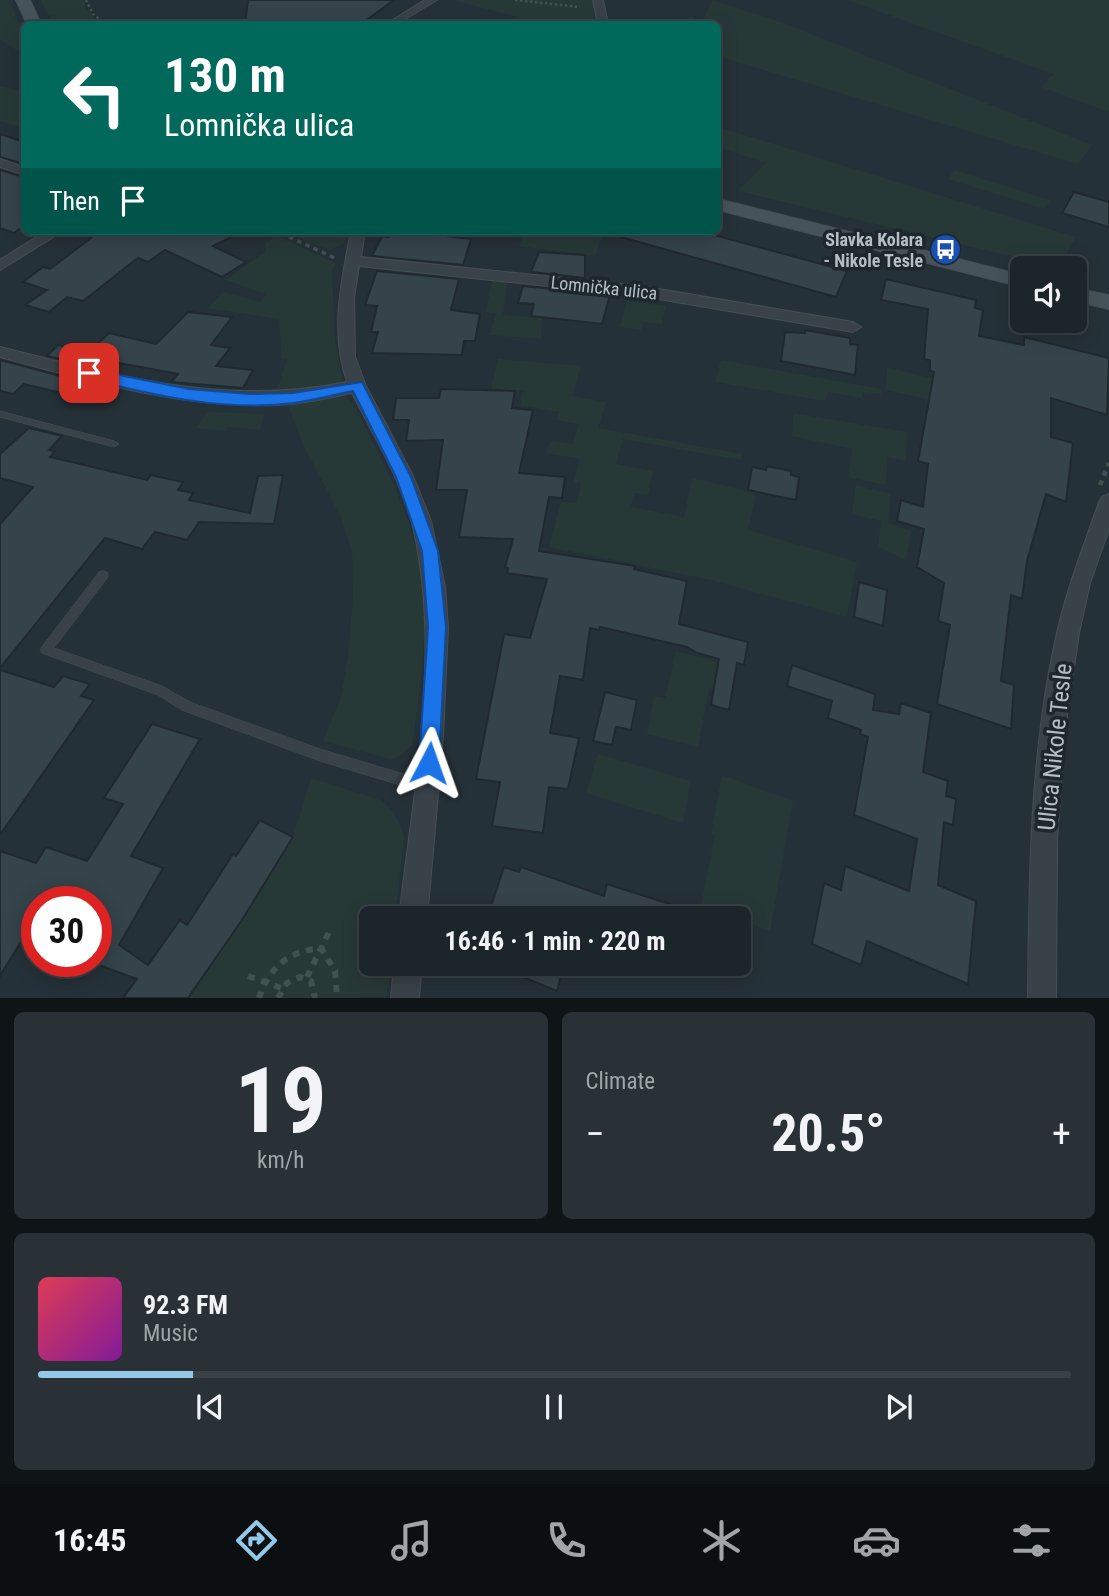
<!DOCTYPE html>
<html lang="en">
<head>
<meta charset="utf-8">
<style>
  :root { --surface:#1c252a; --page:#293136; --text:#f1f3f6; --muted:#a0a5a8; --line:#3a4247; --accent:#93c8e9 }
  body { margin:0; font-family:"Roboto Condensed",sans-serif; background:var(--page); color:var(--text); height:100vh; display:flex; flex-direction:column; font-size:26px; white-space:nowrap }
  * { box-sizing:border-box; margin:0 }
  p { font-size:23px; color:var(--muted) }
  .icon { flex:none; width:38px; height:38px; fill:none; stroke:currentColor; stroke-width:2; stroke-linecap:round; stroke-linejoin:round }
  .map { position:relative; height:998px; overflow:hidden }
  .drawer { display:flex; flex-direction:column; gap:14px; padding:14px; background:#0f1417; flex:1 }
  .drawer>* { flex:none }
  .banner { position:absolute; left:21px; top:21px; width:700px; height:214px; border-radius:10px; box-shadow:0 4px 18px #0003,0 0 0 2px var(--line); background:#00695c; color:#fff; overflow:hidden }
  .buttons { position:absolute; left:1010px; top:256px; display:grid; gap:14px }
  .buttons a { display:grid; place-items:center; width:77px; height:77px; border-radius:10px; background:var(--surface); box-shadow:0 4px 18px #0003,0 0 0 2px var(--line); font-size:35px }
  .speed { position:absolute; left:21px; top:886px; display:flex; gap:14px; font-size:35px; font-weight:700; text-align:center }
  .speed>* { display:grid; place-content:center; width:91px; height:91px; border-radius:50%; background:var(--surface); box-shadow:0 4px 18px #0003,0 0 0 2px var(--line); line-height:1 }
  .speed .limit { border:10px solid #d22; background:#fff; color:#111 }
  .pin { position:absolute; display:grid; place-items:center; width:60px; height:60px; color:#fff; margin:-30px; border-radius:14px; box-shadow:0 4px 10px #0006 }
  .me { position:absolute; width:77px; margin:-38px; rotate:4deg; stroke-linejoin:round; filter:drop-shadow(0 0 5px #0008) }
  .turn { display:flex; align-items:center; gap:24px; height:147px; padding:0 28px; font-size:32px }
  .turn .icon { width:91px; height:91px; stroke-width:2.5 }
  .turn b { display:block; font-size:49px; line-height:60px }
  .then { display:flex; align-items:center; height:66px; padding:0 28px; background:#0003; gap:14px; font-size:26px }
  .big { font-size:52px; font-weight:700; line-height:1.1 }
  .drawer .tile { flex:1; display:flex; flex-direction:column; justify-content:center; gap:10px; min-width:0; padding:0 24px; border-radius:10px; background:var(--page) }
  .drawer .dial { align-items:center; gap:0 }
  .dial b { font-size:91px; line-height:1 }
  .song { display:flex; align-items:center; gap:21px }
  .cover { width:84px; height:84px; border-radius:10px; background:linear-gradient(135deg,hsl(350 70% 55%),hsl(290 70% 35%)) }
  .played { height:7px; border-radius:4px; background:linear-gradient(90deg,var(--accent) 15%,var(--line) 15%) }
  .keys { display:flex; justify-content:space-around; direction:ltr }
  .heat { display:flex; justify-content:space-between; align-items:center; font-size:38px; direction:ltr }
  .drawer .tiles { flex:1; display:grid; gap:14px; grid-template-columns:1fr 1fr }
  .tile:last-child { grid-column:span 2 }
  .trip { position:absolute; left:359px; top:906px; width:392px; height:70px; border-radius:10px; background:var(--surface); box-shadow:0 4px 18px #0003,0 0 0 2px var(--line); font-weight:700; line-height:70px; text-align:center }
  .tabs { display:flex; height:112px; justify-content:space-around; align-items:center; background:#0b0f11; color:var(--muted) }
  .tabs .icon { width:49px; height:49px }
  .tabs .current { color:var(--accent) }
  .tabs b { font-size:32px; color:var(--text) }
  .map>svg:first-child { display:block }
  .green { fill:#273937 }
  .building { fill:#35434b; stroke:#20292f; stroke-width:2 }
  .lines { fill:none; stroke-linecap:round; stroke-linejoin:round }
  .lane-casing { stroke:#454e54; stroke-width:1 }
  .street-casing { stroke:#454e54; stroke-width:2 }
  .secondary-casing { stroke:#454e54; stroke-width:2 }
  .path-far3 { stroke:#40514f; stroke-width:2.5; stroke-dasharray:2.5 2.5; stroke-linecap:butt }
  .path-far2 { stroke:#40514f; stroke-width:3.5; stroke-dasharray:4.5 4.5; stroke-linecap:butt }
  .path-far1 { stroke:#40514f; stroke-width:4.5; stroke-dasharray:5 5; stroke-linecap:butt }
  .path { stroke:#40514f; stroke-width:6; stroke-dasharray:7 7; stroke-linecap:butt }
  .lane { fill:#384248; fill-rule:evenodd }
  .street { fill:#384248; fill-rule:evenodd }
  .secondary { fill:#47535b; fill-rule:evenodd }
  .route { fill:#1a73e8; stroke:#114b97; stroke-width:2 }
  .labels { text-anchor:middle; stroke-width:7; stroke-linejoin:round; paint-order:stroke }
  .far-poi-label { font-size:18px; font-weight:bold; fill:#b4bec4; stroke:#1e272d; text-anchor:end }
  .far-street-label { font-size:18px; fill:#b4bec4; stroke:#1e272d }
  .near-street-label { font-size:24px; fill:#b4bec4; stroke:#1e272d }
</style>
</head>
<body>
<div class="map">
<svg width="1109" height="998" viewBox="0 0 1109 998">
  <rect width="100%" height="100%" fill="#253138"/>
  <g class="green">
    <polygon points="0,0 10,0 17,21 24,29 24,55 0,39"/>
    <polygon points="41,0 84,0 86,9 101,24 57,24 46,12"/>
    <polygon points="453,0 593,0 598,24 507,24 518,17"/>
    <polygon points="713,0 783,23 1092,145 1078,164 724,58 718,62 718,24 680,23 690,16 703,20"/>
    <polygon points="847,0 1109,0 1109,112 1041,87 1054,74"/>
    <polygon points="0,86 24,92 24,128 0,121"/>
    <polygon points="718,127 1075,237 1060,268 738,191 766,163 718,147"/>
    <polygon points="954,170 1050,200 1045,209 948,179"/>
    <polygon points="282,231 349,231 344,243 330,250"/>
    <polygon points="525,231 604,231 595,256 519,246"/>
    <polygon points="277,235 336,264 332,270 335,340 343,384 275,395 287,360 282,359 279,319 208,308 223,292 261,302 266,294 226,280 266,251 265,243"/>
    <polygon points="493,280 507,282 503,315 542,318 541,339 490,335 496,313 485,312"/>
    <polygon points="627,301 666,306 662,324 643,322 641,330 620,327"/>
    <polygon points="498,359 581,366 572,396 606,402 598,428 742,454 741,460 623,439 616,464 653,471 648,495 634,493 631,507 684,517 692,478 756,493 748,530 857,562 847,617 711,580 549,547 561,502 577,503 581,483 574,482 580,459 546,453 550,441 573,444 579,424 557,420 559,412 520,405 523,391 491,389"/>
    <polygon points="721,360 881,389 881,394 863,392 862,398 828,392 825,401 715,382"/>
    <polygon points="887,367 937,380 937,401 886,390"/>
    <path d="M343,394l10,9c23,48 52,97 64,149 15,62 4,131 -5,193l-14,12 -8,2 -67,-18 18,-44 7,-40 5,-58 -1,-48 -11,-34 -38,-73 -16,-41z"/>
    <polygon points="207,412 264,414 260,430 228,427 225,431 196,428"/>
    <polygon points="793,413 907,432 906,461 888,457 885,485 848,477 852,449 792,436"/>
    <polygon points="856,485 891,494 888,523 911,531 906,560 878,547 881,521 852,514"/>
    <polygon points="676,651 725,664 720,690 709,688 698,747 647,734 654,696 665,698"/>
    <polygon points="598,754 691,781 683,823 586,793"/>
    <polygon points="722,775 793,801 770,931 701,905 715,836 711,834"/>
    <path d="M311,778l69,22c13,9 20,21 24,37l-9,82h-24v45h20l-4,33 -203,1 58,-78 51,-83z"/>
  </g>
  <g class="building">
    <polygon points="248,0 394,0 361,24 245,24"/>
    <polygon points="0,134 24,142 24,164 0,157"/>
    <polygon points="0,170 24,177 24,226 14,233 0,228"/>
    <polygon points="1074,192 1109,202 1109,227 1062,213"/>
    <polygon points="100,231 244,231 213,246 246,262 222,277 165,250 148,262 138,258 83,301 67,297 49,312 25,305 47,290 23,282 43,267 50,269"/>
    <polygon points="392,231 401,231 471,239 463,265 372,256 382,236 389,237"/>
    <polygon points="622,231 699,231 847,271 836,297 621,237"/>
    <polygon points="539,252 585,255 585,278 531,272"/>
    <polygon points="377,271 459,279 451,310 480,314 475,341 464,341 462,355 372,353 378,332 371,332 377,306 365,305"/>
    <polygon points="886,279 976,300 975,308 983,310 979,336 1024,345 1024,337 1109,358 1107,415 1051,398 1051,437 1073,443 1066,502 1046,494 1027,561 1022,599 1011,595 1001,681 1014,685 1011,729 937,704 950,625 938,621 944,583 917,567 924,529 897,521 901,500 923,507 928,464 918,461 934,372 930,371 930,360 924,359 928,309 881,300"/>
    <polygon points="523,286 610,295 602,324 531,316 534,304 518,303"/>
    <polygon points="188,312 232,317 211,345 230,348 216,366 253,370 243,388 171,382 178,374 103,360 96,368 47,356 58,345 88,353 109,333 156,344"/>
    <polygon points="805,330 850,338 850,344 858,345 855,375 781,361 785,332 805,333"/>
    <polygon points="0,360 68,378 83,381 70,395 24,384 13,394 0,391"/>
    <polygon points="441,389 515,391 512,408 533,410 519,473 565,477 562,498 549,497 539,551 635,566 634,569 687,581 679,624 748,642 744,665 737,663 729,710 711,705 719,659 697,653 687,647 600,627 599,630 590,628 583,680 560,676 550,733 579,738 568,789 549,787 543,833 492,826 500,782 476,779 504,634 530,638 547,579 507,573 508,568 505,567 513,539 459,537 467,490 436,490 443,440 406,441 409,420 393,420 396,398 439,398"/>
    <polygon points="29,428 62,436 49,450 55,451 50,457 147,480 151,475 183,482 178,490 193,493 189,500 250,513 258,476 283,475 274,524 199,522 187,540 155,532 142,549 105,538 0,668 0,524 33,487 0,478 0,454"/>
    <polygon points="767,466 791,471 791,475 799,477 796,500 748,490 752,467 766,470"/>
    <polygon points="859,582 887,590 883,626 854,617"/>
    <polygon points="792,665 875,694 873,710 899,714 901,703 931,713 923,772 948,781 946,796 956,799 953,825 944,822 938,885 976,901 968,984 867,941 861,965 812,944 824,883 841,890 845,866 909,891 917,839 854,815 868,737 860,734 861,730 828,718 832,701 787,686"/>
    <polygon points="0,670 54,687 63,676 90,684 81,696 94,700 0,835"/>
    <polygon points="605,692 637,700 631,730 616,727 612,745 593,741"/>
    <polygon points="152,724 200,739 131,856 163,868 119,945 148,965 180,920 187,925 233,854 236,856 260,820 293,837 242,920 188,998 123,998 137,979 96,964 96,901 37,901 37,942 24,937 0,976 0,851 36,863 46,847 87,861 123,804 104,798"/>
    <polygon points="504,867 519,872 521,867 604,896 607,884 704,915 703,919 492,919 495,910 490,909"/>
    <polygon points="491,964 564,964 557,991"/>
  </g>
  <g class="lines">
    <defs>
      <g id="lane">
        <polygon points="272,231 280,231 282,233 278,235"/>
        <polygon points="0,411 114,441 119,444 114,447 0,417"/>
        <polygon points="103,571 107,572 108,575 107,578 54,648 162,686 190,702 320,749 427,781 431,783 433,787 431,791 427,793 320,761 182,710 158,695 42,653 40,650 42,647 99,572"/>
      </g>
      <g id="street">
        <polygon points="425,0 437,0 397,24 386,24"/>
        <polygon points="593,0 603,0 608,24 598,24"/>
        <polygon points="0,159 24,167 24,175 0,167"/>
        <polygon points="46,231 63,231 0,270 0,260"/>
        <path d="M351,231h14l-4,26 280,29 212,36 8,5 -8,5 -212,-36 -282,-30 -5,31 1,60 11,29 47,90 18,45 14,66 3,40 -5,111 -16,181h-28c14,-127 44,-271 13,-396 -12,-46 -39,-88 -60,-130 -24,5 -49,11 -74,12 -95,4 -187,-24 -278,-48v-10c118,29 225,60 347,35 -17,-50 -6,-100 4,-151z"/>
        <path d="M1109,494v35l-19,54 -11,50 -15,103 -7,105 -1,157h-28c1,-122 2,-246 29,-365 10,-45 27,-87 42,-131l3,-5z"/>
        <polygon points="394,964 422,964 419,998 391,998"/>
      </g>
      <g id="secondary">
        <polygon points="16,0 30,0 41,24 27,24"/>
        <polygon points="718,199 1022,275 1022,287 718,210"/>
        <polygon points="1074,288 1109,295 1109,309 1074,301"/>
      </g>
    </defs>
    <use href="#lane" class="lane-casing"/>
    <use href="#street" class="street-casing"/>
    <use href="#secondary" class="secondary-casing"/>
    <g class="path-far3">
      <polyline points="86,0 93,14 106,24"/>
      <polyline points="515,0 580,7"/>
    </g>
    <polyline class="path-far2" points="289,237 335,258"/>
    <polyline class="path-far1" points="1100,485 1109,463"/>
    <g class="path">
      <polyline points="248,976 281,988"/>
      <polyline points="307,977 330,930"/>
      <path d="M259,998c10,-31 30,-47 62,-50l14,23 2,27"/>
      <polyline points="278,998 287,983 300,977 311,981 315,998"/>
    </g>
    <use href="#lane" class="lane"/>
    <use href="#street" class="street"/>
    <use href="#secondary" class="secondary"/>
  </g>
  <path class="route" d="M89,369l100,20 60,5 44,-1 69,-11 49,95 27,74 8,76 -7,136 -3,7 -7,3 -7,-3 -3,-7 9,-136 -6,-76 -26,-74 -43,-86c-20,4 -39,9 -59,12 -67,9 -145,-8 -210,-26v-7z"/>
  <defs>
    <symbol id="bus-disc" viewBox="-11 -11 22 22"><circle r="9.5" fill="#1a4fb4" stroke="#1e272d"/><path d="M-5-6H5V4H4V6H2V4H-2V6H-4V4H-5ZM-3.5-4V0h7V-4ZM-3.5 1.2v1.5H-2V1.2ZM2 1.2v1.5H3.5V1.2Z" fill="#fff"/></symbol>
  </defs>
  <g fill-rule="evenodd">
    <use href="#bus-disc" x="928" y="232" width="35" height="35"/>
  </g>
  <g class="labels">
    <g class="far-poi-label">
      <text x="923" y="246">Slavka Kolara<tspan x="923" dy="21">- Nikole Tesle</tspan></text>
    </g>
    <g class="far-street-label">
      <text transform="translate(604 288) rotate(6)" y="6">Lomnička ulica</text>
    </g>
    <g class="near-street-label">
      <text transform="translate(1055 747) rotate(-84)" y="8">Ulica Nikole Tesle</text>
    </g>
  </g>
</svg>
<div class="buttons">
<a><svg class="icon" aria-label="sound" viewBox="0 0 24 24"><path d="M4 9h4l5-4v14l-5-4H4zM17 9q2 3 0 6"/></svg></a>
</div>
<div class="speed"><div class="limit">30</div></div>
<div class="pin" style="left:89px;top:373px;background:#d93025"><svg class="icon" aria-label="arrive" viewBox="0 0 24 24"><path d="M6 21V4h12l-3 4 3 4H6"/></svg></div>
<svg class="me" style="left:429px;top:763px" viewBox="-20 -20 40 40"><path d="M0-17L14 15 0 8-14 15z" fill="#1a73e8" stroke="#fff" stroke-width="4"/></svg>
<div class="trip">16:46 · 1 min · 220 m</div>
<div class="banner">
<div class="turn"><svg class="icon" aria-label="left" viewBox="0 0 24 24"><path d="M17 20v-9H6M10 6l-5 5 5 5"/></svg><div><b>130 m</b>Lomnička ulica</div></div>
<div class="then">Then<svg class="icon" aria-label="arrive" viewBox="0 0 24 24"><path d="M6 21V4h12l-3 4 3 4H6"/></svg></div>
</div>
</div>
<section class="drawer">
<div class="tiles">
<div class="tile dial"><b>19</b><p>km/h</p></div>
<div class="tile"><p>Climate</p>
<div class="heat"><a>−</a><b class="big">20.5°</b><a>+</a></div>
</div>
<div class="tile">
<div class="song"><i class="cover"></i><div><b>92.3 FM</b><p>Music</p></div></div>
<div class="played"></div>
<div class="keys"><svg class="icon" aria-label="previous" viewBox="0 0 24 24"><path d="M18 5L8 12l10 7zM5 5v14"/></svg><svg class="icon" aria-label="pause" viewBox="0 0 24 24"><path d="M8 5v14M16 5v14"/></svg><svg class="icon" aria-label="next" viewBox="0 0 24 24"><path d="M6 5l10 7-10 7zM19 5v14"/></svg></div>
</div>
</div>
</section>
<nav class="tabs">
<b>16:45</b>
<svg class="icon current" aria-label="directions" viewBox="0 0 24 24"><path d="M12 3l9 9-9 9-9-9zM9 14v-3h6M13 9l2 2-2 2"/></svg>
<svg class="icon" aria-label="music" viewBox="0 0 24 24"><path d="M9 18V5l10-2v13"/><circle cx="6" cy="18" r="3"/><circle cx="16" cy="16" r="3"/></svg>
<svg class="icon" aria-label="phone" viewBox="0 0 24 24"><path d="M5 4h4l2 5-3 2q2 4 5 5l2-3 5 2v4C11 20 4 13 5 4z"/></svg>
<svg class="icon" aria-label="climate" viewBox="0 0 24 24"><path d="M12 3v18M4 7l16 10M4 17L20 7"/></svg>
<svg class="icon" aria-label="car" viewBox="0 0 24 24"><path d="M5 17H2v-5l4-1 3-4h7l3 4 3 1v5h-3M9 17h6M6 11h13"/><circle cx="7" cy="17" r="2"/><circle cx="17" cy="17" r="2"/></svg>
<svg class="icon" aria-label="filters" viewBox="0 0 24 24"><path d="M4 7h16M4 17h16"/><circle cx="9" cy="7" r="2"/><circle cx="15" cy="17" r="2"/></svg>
</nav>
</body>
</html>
